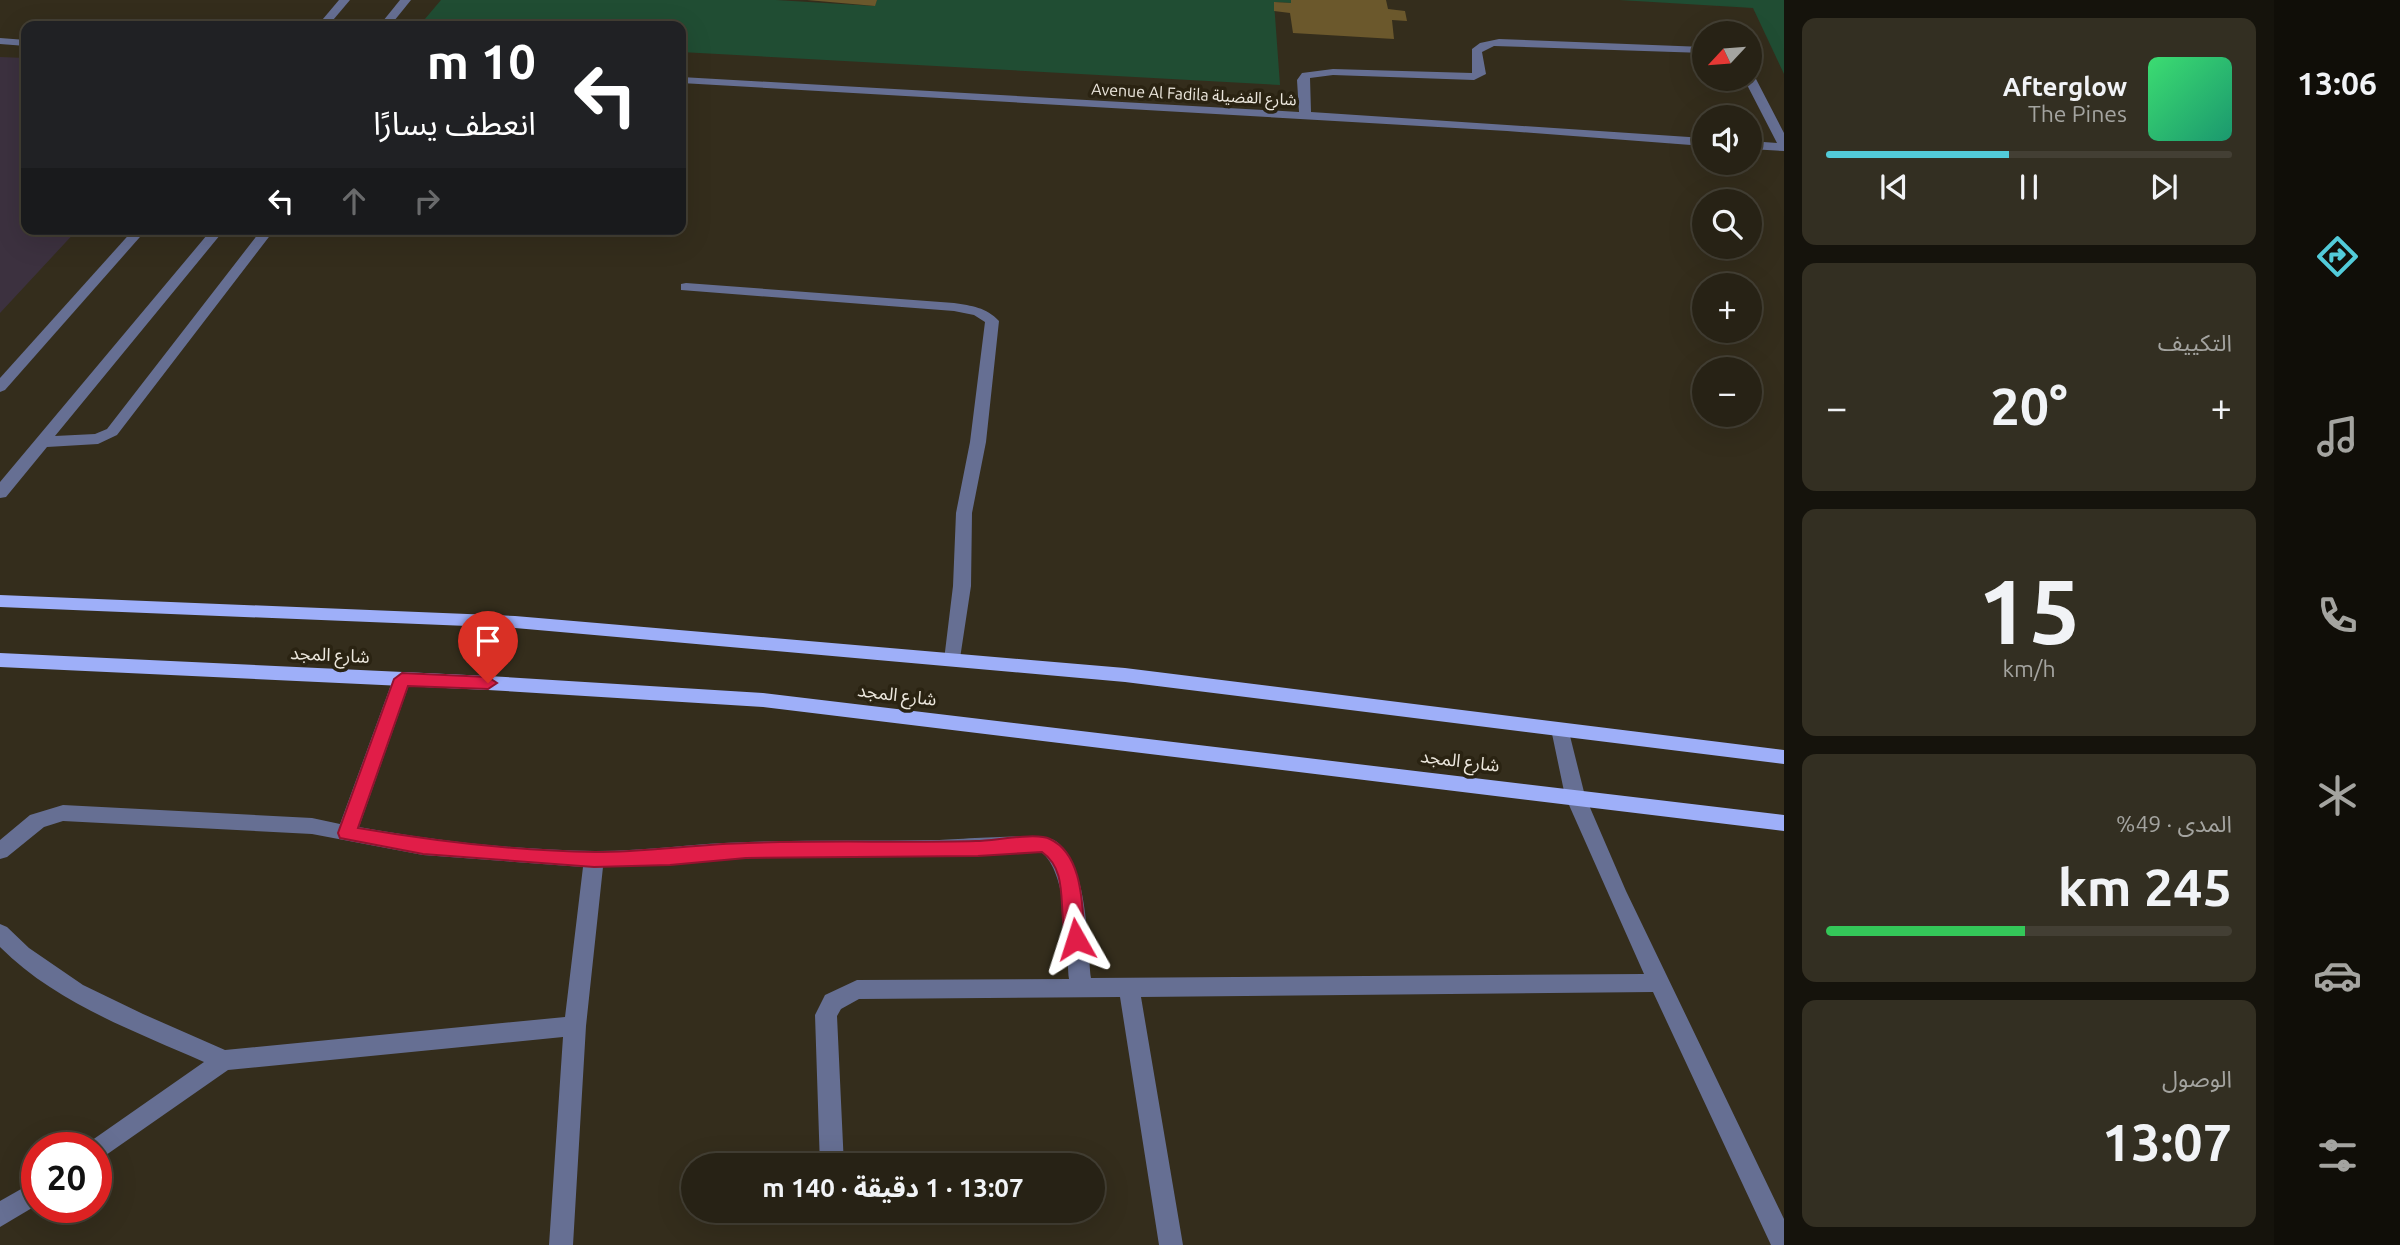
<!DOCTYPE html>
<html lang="ar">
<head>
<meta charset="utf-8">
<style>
  :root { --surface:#272215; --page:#332f22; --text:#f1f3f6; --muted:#a4a4a0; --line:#433f34; --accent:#52cbd9 }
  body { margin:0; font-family:Ubuntu,"Noto Sans Arabic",sans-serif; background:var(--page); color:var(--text); direction:rtl; height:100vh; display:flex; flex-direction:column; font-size:26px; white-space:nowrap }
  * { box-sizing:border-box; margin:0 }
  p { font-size:23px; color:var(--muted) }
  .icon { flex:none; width:38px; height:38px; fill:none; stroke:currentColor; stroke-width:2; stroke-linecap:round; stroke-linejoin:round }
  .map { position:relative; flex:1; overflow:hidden; direction:ltr }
  .panel { display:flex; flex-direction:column; gap:18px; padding:18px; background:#15130c; width:490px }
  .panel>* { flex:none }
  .banner { position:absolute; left:21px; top:21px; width:665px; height:214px; border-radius:14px; box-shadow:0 7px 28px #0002,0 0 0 2px var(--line); direction:rtl; background:#202124; color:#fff; overflow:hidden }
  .needle { width:46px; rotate:244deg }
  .tools { position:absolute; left:1692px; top:21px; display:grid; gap:14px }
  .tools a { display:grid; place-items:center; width:70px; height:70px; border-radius:50%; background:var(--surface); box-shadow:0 7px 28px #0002,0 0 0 2px var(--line); font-size:35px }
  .speed { position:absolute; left:21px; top:1132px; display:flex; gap:14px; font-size:35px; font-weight:700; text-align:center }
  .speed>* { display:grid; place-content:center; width:91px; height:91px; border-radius:50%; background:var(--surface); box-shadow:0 7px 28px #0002,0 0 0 2px var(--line); line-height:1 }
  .speed .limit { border:10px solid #d22; background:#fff; color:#111 }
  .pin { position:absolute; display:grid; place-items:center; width:60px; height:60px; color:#fff; margin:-72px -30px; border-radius:50% 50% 50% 0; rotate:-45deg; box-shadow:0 0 7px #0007 }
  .pin .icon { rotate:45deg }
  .me { position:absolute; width:77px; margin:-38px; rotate:354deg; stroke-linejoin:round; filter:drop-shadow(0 0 5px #0008) }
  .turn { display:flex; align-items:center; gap:24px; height:147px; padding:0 35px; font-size:32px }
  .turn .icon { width:91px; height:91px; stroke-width:2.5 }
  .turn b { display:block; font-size:49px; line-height:60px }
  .lanes { display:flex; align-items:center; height:66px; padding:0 35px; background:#0003; justify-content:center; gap:35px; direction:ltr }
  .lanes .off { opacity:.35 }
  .big { font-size:52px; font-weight:700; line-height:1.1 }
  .panel .tile { flex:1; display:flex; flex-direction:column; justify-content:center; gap:10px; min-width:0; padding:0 24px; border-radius:14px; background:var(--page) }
  .panel .dial { align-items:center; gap:0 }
  .dial b { font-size:91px; line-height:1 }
  .song { display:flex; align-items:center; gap:21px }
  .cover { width:84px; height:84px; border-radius:10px; background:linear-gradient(135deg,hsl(140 70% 55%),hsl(160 70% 35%)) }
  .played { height:7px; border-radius:4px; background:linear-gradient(90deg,var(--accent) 45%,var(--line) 45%) }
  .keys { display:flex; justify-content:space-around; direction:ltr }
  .heat { display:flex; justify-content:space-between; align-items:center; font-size:38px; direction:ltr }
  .charge { height:10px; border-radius:5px; background:linear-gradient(90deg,#34c759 49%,var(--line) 0) }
  .trip { position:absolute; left:681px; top:1153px; width:424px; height:70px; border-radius:35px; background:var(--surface); box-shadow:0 7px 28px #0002,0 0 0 2px var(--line); font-weight:700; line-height:70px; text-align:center; direction:rtl }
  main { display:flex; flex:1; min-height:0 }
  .dock { display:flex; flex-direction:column; width:126px; justify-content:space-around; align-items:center; background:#100e08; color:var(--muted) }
  .dock .icon { width:49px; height:49px }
  .dock .on { color:var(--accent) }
  .dock b { font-size:32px; color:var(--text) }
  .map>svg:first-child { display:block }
  .education { fill:#3c313f }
  .green { fill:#204d33 }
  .building { fill:#6b582c }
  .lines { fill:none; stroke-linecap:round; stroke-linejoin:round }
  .minor { fill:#666f93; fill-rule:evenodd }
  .major { fill:#9eaff9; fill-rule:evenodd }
  .route { fill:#e11d48; stroke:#92132f; stroke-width:2 }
  .labels { text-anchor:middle; stroke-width:7; stroke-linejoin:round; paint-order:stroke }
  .far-street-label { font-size:16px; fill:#ede8de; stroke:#2a2312 }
  .street-label { font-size:18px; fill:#ede8de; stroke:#2a2312 }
</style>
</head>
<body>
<main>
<nav class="dock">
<b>13:06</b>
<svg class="icon on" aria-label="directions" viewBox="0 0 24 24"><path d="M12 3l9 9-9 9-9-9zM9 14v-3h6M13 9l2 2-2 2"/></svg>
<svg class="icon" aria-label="music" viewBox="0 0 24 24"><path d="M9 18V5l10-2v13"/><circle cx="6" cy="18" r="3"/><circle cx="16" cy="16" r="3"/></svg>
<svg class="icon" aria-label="phone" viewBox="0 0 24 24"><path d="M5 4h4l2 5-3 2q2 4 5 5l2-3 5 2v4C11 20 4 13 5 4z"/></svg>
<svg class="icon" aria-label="climate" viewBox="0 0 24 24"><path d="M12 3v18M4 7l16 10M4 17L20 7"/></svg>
<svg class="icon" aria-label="car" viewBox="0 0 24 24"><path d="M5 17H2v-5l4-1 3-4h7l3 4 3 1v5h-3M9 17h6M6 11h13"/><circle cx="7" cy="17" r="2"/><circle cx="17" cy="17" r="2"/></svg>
<svg class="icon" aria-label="filters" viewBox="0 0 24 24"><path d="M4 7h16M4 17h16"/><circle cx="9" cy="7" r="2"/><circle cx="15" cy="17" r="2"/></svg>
</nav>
<section class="panel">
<div class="tile">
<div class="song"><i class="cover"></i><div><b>Afterglow</b><p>The Pines</p></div></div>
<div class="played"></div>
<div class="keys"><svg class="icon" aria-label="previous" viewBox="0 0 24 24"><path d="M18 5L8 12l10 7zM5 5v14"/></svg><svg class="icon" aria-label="pause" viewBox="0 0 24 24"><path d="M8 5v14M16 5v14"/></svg><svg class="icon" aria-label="next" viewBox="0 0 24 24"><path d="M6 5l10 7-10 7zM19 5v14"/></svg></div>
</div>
<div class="tile"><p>التكييف</p>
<div class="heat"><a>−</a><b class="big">20°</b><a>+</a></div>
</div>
<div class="tile dial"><b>15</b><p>km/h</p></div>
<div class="tile"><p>المدى · 49%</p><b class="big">245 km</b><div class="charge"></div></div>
<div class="tile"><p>الوصول</p><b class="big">13:07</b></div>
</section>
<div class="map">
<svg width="1784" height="1245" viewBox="0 0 1784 1245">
  <rect width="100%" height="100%" fill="#342d1c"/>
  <polygon class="education" points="0,57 26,58 26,229 78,229 0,313"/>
  <g class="green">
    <polygon points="441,0 776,0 874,6 877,0 1291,0 1291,3 1274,2 1280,85 681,52 681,26 419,26"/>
    <polygon points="1619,0 1784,0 1784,74 1753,8"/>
  </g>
  <g class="building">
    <polygon points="807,0 877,0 875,6"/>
    <polygon points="1291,0 1386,0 1388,9 1405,11 1407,21 1392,20 1394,39 1293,33 1290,13 1274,11 1274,2 1291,3"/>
  </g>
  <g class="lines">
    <g class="minor">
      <polygon points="339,0 350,0 328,26 317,26"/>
      <polygon points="400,0 411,0 390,26 379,26"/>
      <polygon points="0,38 26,40 26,46 0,44"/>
      <polygon points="1499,39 1704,47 1704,53 1494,46 1482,52 1486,74 1474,80 1333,75 1310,78 1311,112 1704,138 1704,146 1507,131 681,83 681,77 1299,112 1297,80 1302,73 1333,69 1472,73 1472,49 1480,43"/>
      <polygon points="1750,76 1756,79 1784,133 1784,151 1750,149 1750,141 1777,143 1744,79 1750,79"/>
      <polygon points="134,229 147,229 5,390 0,392 0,378"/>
      <polygon points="212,229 225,229 55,436 95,434 107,429 262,229 275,229 117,435 98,444 47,447 6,497 0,498 0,482"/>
      <path d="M686,283l268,20c18,3 32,4 45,18l-13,121 -14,71 -1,73 -12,79h-12l-3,-5 9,-74 3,-73 14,-71 15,-120 -11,-7 -20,-4 -273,-21v-6z"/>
      <path d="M402,672l6,2 3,5 -52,148c77,14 158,23 236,24 52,0 102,-8 153,-9 62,-2 124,-1 185,-2 22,0 108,-8 121,0 34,20 33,102 37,138l553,-4 -79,-178 -14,-67 2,-5h14l18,72 41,95 158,328v26h-13l-118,-253 -512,5 42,248h-24l-39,-248 -261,2 -18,10 -4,7 7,150h-24l-5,-151 10,-20 32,-15 212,-1c-3,-33 -1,-107 -28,-127 -98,6 -196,2 -294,6 -48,2 -96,8 -144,9l-17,159 -13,219h-24l14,-208 -335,33 -132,92v-14h-10l2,-5 116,-81c-72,-32 -148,-59 -204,-115v-23l7,3 22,21 54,37 60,29 82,36 340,-33 18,-150 -160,-12 -111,-21 -249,-13 -19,6 -37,30 -7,2v-19l30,-25 33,-10 249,13 28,6 53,-145 3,-5z"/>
      <polygon points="37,1180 37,1205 0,1227 0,1201"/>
    </g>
    <g class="major">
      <polygon points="0,595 515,616 1125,668 1784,750 1784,764 1125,682 515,628 0,607"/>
      <polygon points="0,653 488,676 763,693 1784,815 1784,831 763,707 488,690 0,667"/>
    </g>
  </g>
  <path class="route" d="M402,673l86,4 9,6 -9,6 -80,-3 -50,142c76,13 160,23 237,24 52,0 102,-8 153,-9 76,-3 153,0 228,-2 18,0 60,-9 74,-2 34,16 32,69 35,100l-2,6 -7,3 -7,-3c-14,-29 3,-72 -27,-93l-64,4 -232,2 -76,7 -76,2 -171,-13 -83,-16 -2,-5 56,-154z"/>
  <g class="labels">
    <g class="far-street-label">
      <text transform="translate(1194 94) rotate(3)" y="6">Avenue Al Fadila شارع الفضيلة</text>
    </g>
    <g class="street-label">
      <text transform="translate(330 655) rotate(3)" y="6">شارع المجد</text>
      <text transform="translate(897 695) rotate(7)" y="6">شارع المجد</text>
      <text transform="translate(1460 761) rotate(7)" y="6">شارع المجد</text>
    </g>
  </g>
</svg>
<div class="tools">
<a><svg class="needle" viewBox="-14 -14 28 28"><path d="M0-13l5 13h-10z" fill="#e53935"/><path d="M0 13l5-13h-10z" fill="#a4a4a0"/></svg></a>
<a><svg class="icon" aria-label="sound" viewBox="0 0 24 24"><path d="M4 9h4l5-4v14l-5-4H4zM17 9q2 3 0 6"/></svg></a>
<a><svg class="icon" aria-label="search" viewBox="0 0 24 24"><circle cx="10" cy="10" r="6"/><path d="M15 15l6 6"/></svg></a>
<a>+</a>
<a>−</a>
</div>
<div class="speed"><div class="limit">20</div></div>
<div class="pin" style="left:488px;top:683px;background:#d93025"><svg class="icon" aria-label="arrive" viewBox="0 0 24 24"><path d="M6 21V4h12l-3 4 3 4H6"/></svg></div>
<svg class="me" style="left:1076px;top:939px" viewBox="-20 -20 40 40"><path d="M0-17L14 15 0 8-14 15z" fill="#e11d48" stroke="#fff" stroke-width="4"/></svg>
<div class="trip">13:07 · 1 دقيقة · 140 m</div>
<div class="banner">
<div class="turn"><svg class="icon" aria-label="left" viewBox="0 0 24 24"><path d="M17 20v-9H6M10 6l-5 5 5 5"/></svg><div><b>10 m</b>انعطف يسارًا</div></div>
<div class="lanes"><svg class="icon" aria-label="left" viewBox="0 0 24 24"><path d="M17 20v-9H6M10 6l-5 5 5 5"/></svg><svg class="icon off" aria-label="ahead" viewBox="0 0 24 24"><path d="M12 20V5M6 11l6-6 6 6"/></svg><svg class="icon off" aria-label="right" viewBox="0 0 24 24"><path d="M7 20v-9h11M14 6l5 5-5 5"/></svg></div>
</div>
</div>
</main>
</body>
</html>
